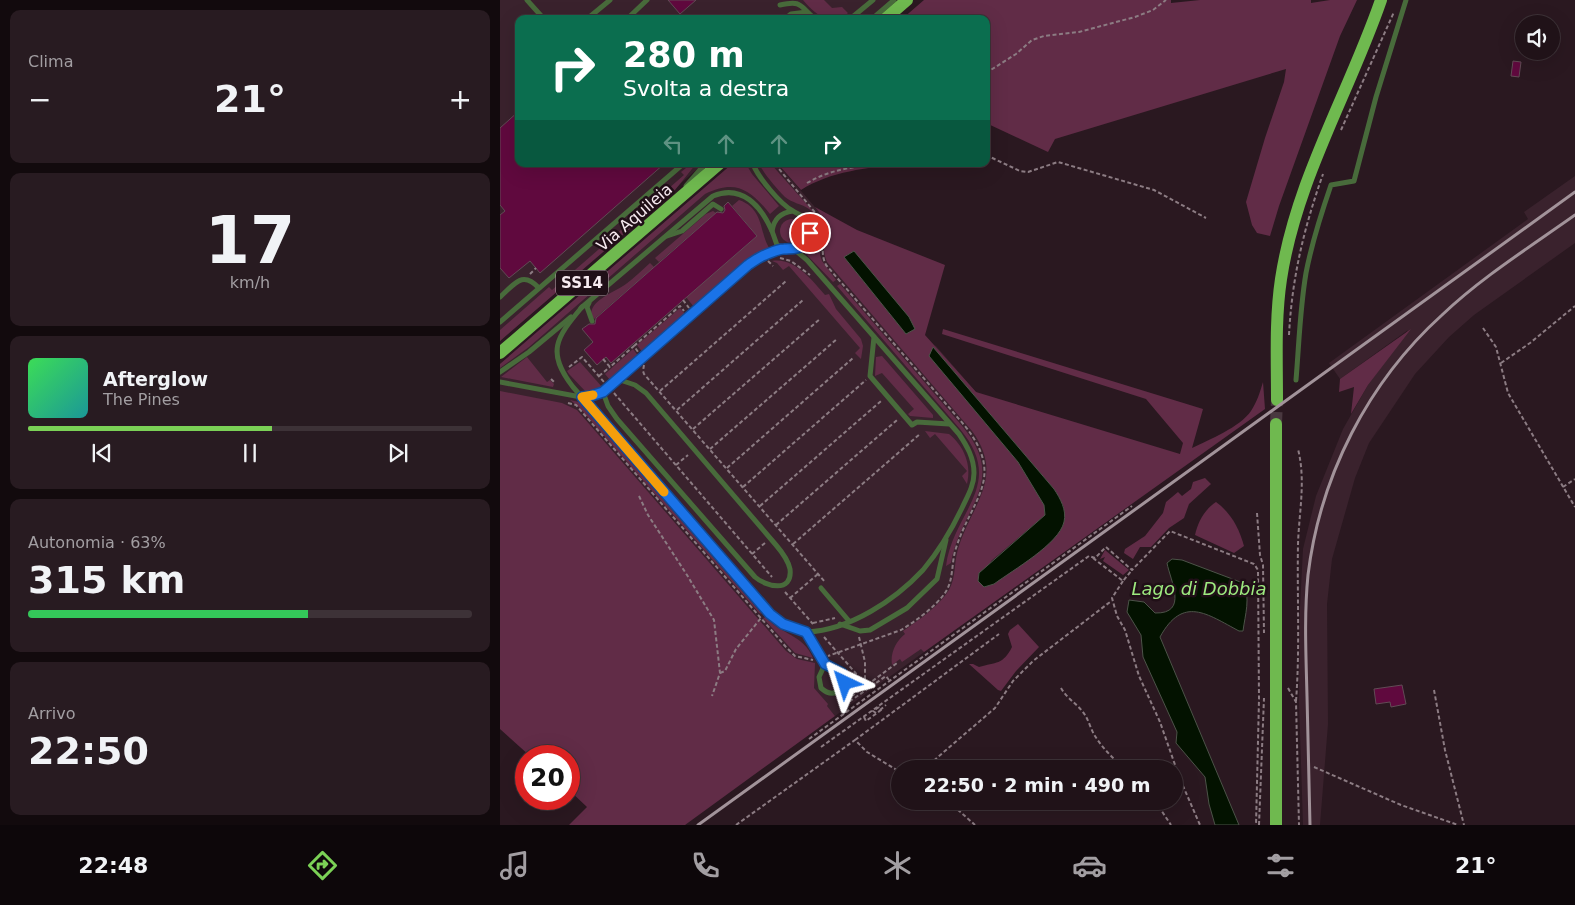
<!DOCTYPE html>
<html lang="it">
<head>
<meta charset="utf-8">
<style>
  :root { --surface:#201218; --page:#281b21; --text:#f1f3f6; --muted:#a29ea2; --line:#3d3237; --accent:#7bd156 }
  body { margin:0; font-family:"DejaVu Sans",sans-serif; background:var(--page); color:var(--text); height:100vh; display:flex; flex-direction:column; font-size:19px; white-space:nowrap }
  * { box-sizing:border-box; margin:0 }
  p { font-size:16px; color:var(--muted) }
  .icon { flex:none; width:28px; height:28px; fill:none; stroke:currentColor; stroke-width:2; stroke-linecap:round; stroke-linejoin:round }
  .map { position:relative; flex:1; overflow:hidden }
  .sheet { display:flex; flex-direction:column; gap:10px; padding:10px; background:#120a0d; width:500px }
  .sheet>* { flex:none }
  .guide { position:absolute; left:15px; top:15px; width:475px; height:152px; border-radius:10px; box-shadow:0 5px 20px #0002,0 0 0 1px var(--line); background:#0b6e4f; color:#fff; overflow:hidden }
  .controls { position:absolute; left:1015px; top:15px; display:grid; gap:10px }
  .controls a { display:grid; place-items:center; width:45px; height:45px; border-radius:50%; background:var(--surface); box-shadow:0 5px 20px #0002,0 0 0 1px var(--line); font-size:25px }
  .speed { position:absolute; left:15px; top:745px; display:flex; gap:10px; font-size:25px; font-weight:700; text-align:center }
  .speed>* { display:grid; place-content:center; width:65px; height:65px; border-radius:50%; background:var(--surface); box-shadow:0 5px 20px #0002,0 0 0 1px var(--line); line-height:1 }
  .speed .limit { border:8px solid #d22; background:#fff; color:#111 }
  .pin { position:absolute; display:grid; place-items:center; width:42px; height:42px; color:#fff; margin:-21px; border:2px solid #fff; border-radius:50%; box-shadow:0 1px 5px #0007 }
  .me { position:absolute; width:55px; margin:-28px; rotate:319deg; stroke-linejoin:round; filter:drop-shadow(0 0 4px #0008) }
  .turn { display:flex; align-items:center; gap:18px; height:105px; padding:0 25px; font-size:22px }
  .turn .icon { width:65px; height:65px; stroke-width:2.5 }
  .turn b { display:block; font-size:35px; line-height:42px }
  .lanes { display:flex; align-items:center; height:48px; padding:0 25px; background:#0003; justify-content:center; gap:25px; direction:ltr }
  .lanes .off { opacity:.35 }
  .big { font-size:38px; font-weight:700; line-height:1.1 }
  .sheet .tile { flex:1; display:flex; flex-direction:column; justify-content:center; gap:8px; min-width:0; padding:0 18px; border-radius:10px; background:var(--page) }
  .sheet .dial { align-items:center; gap:0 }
  .dial b { font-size:65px; line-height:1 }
  .song { display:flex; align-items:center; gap:15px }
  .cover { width:60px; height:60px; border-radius:8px; background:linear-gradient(135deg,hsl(130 70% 55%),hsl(180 70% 35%)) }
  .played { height:5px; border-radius:2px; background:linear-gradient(90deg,var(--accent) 55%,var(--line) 55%) }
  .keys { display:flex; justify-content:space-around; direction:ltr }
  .heat { display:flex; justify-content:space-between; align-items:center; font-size:28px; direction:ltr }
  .charge { height:8px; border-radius:4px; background:linear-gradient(90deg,#34c759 63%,var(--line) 0) }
  .trip { position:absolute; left:391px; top:760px; width:292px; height:50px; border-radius:25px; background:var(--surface); box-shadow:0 5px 20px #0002,0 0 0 1px var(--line); font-weight:700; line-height:50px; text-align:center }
  .dock { display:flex; height:80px; justify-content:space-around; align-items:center; background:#0d070a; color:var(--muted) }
  .dock .icon { width:35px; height:35px }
  .dock .on { color:var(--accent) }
  .dock b { font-size:22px; color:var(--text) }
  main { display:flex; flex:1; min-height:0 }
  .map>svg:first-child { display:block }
  .built { fill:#3a222d }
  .green { fill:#612c47; fill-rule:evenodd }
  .water { fill:#031200; stroke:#4c5348 }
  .building { fill:#60093e; stroke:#614b55 }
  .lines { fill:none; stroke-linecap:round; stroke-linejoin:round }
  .primary-tunnel { stroke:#49383f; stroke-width:12; stroke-dasharray:12 6; stroke-linecap:butt }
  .path { stroke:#8c7c83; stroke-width:2; stroke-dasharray:4 2.5; stroke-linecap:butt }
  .lane { stroke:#486b3b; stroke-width:5 }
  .primary { stroke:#6fb94f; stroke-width:12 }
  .rail { stroke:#a2939a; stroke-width:3 }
  .route-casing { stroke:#114b97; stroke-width:12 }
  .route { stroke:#1a73e8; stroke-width:9 }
  .slow { stroke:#f59e0b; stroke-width:9 }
  .labels { text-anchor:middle; stroke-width:5; stroke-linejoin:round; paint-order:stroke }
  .shield { fill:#200f17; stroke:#b6a8af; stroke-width:1 }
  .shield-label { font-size:15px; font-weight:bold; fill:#f7eaf0 }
  .street-label { font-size:16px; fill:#f7eaf0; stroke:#200f17 }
  .water-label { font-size:18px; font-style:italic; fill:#9de97f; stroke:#200f17 }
</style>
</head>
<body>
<main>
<section class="sheet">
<div class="tile"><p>Clima</p>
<div class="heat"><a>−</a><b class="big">21°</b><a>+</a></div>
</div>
<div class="tile dial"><b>17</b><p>km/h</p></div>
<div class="tile">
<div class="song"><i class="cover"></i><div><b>Afterglow</b><p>The Pines</p></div></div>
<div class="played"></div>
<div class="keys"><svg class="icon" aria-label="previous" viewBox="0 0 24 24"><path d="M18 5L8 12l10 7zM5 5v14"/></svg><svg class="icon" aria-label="pause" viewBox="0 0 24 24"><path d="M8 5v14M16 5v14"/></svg><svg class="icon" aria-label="next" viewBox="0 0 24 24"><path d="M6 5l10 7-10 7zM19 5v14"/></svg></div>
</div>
<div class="tile"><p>Autonomia · 63%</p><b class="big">315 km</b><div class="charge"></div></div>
<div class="tile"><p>Arrivo</p><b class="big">22:50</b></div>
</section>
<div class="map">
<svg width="1075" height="825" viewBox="0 0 1075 825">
  <rect width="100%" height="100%" fill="#2a1820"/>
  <g class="built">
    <polygon points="0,0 391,0 369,19 19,19 19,164 203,164 0,341"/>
    <polygon points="232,164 278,164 432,344 436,346 476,392 632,503 335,716 261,630 0,393 0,364"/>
    <polygon points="1075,176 1075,243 974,315 949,337 915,374 869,443 855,478 832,559 827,604 828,724 820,825 803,825 799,702 800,607 803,549 816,496 843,429 868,385 908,330 840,379 829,363 1028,219 1024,212"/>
  </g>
  <g class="green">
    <path d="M303,0h21l8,8 10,-1 6,6c-17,16 -34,0 -45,-13z"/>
    <polygon points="424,0 671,0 671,3 700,0 811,0 811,3 830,0 857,0 840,36 779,206 770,236 757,233 752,225 746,202 765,138 784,82 786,69 555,139 548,152 486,123 486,19 402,19"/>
    <polygon points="191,164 196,164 175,190 0,341 0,330 49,287 52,290 184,175 181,172"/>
    <path d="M232,164h14l6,10 27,32 -9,8c-20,-25 -35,-35 -65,-20l-176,153 -29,21v-4z"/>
    <path d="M259,164h12l47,53 5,13 -3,25 2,6 14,19 -3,2 -26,-27c14,-11 19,-33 2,-46 -7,-5 -17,-6 -24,-12 -9,-9 -20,-22 -26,-33z"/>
    <path d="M278,164h123c-34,4 -70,7 -100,26z"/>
    <path d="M239,200c26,9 20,34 31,49l-25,15 -102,89 -6,-8 43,-37 5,6 9,-7 -8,-10 71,-61 -25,-30z"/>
    <path d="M315,207l42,23 88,35 -20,70 51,57 204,62 3,-11 -37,-44 -204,-65 1,-5 260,80 -11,39c17,-8 48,-21 59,-37 6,-9 9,-19 12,-29l2,27 -341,243 -3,-3 -19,13 -2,-3 -8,6c-2,-12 4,-24 13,-31l-2,-3c16,-11 35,-24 46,-41 7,-12 5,-28 9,-41 13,-44 48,-71 14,-118l-145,-169c-10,-23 10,-28 -12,-55zM354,251l52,83 -62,-77zM433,348l121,141 10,18 -36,52 -34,25 -10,3 7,-26 54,-46 -1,-10 -26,-43 -88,-106z"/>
    <polygon points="213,211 216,213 159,262 155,258 206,214"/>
    <circle cx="292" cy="231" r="12"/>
    <path d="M272,261c22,-4 40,19 53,34l4,-1 7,15 25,30 2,7 -2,13 -6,-6 5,-5 -71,-82 -6,4 -6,-7z"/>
    <path d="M150,263l4,4 -60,52 -3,-5c1,-15 24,-22 35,-30 8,-6 16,-14 24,-21z"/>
    <path d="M340,284l123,143c46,56 -3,81 -12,136l-5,3c7,-55 61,-81 14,-137l-123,-143z"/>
    <polygon points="911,329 868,385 851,414 854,387 839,392 840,379"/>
    <polygon points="133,349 139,357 110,380 105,374"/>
    <polygon points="382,356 433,415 433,418 410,416 408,414 414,409 382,373 375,376 376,357"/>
    <polygon points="27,357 47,382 50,380 54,384 53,387 1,377"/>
    <polygon points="80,362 102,387 86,392 69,374 67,371"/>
    <polygon points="0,391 62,403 77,410 286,651 297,659 315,663 314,688 328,704 327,706 335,716 185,825 69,825 87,807 69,790 69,756 30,756 0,729"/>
    <polygon points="70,400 79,402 262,614 259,613 79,407"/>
    <path d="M425,431l24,3c15,12 23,31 18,50l-5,-8 5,-5 -32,-37 -5,4z"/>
    <polygon points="705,478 711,484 689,504 684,518 669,528 651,547 640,547 633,559 624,553 625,549 645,536 663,513 666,502 678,492 682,496 691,489 693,482"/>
    <path d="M716,502c15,11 23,26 28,44l-10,7 -39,-18c3,-13 9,-25 21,-33z"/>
    <polygon points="605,550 629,570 623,575 603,561 605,557 600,559"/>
    <path d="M266,617c15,18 37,17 47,41l-18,-5 -32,-35z"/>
    <path d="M518,624l21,23 -23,24 -15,20 -3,-1 -29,-26h4l6,3c17,-5 24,-2 33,-20l-4,-13 2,-4z"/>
  </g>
  <g class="water">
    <polygon points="354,251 409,317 415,329 406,334 344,257"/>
    <path d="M433,347l121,142c6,9 13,21 10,33 -5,22 -51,48 -70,62l-10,3 -6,-6 1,-8 66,-58 -1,-10 -26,-43 -89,-106z"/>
    <path d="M672,559l10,1 61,23c8,14 2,32 0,48h-4c-32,-17 -56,-36 -79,6l79,188h-24l-6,-21 -4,-27 -29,-34 1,-11 -34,-75 -2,-22 -14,-23 2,-12 15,2 11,11c34,1 15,-33 12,-50z"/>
  </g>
  <g class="building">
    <polygon points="168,0 196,0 180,14"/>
    <polygon points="1013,61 1021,62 1019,77 1011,76"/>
    <polygon points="19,111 19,164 164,164 40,273 30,261 9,278 0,268 0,215 5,211 0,205 0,128"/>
    <polygon points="228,202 257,236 111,363 106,357 97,365 84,350 93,342 82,329 89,324 95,324 96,318 217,212 223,213 225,210 224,206"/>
    <polygon points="902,685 906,704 891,707 890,702 876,704 874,689"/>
  </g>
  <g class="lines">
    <polyline class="primary-tunnel" points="776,424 777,400"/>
    <g class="path">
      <polyline points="486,73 516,54 532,40 544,36 579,32 635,17 653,10 666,0"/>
      <polyline points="841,130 894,12"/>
      <polyline points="486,155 520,171 528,172 558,162 654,190 706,218"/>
      <path d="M275,164l47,57c6,15 -4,28 4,44l139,161c41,52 7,72 -9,122 -5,15 -2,32 -11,45 -10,14 -29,28 -44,37l-73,26"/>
      <path d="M307,183c22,-13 45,-16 70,-19"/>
      <polyline points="280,258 291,261 310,275"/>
      <polyline points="268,261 273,266"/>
      <polyline points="30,274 36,268"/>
      <polyline points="183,300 189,308"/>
      <polyline points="983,328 996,347 1008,393 1075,507"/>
      <path d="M789,335c3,-58 15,-107 34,-161"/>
      <polyline points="134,346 180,306 184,311"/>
      <polyline points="103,359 110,367 134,346 138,352"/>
      <polyline points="1001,363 1030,343 1075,306"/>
      <polyline points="144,365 143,371 144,374 325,582"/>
      <polyline points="69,367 82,357 104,382"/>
      <polyline points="99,376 110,367"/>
      <polyline points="51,379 55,383"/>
      <polyline points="160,391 286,281"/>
      <polyline points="114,393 272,577"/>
      <polyline points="68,403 76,405 286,647 295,656 313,660"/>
      <polyline points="177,410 303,300"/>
      <polyline points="193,429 320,319"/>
      <polyline points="210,449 337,339"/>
      <polyline points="176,465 188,455"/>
      <polyline points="227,468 353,358"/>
      <polyline points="243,487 366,380"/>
      <polyline points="1063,487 1075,479"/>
      <polyline points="139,496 148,515 187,575 214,620 220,673 212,696"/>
      <polyline points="260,506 381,401"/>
      <polyline points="757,513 760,555 763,565 764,633"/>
      <polyline points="276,525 397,420"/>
      <polyline points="293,544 420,434"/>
      <polyline points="252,554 265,543"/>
      <polyline points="593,558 623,581 632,570"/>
      <polyline points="623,581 612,598 617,616 625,630 639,676 660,722 680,779 700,825"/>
      <polyline points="285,592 313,624"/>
      <polyline points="290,598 318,574"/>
      <polyline points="313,623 335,618"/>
      <polyline points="324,637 366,685"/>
      <polyline points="359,637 365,662 365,684"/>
      <polyline points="220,673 225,671 236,649 261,618"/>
      <polyline points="389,680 386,676 346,704 345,701 397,663"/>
      <path d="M561,688c6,11 17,16 24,27 4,6 6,15 10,21 8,13 19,23 30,33"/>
      <polyline points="788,688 796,702 799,825"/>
      <polyline points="934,690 945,750 964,825"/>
      <path d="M796,701c4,-52 1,-105 2,-157 1,-32 8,-63 0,-95"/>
      <polyline points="380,710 386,705"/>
      <polyline points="376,713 373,711 379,707"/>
      <polyline points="364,717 366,721 381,710 379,707"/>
      <polyline points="309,739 632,506"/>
      <polyline points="355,740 499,634"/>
      <polyline points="321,747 589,556 595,558 606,547 632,570 670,531 754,564 758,570 759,699 756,825"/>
      <polyline points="814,767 901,805 958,825"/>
      <polyline points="424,769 495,708 513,681 533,661 610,602"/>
      <polyline points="448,801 475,825"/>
      <polyline points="655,801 671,825"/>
      <polyline points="236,825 355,740 367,752 400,772"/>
      <polyline points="759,825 764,698"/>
    </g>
    <g class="lane">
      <polyline points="27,0 44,19"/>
      <path d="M280,5c23,-5 19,1 35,14"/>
      <polyline points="87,19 110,0"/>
      <polyline points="127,19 147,0"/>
      <polyline points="285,19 291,14 307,12"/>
      <polyline points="350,19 373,0"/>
      <polyline points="372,19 394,0"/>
      <path d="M253,164c5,13 27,40 40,47 6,4 11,4 15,11 6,11 -1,25 -12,28 -7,1 -13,-2 -19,-5l-5,-14c2,-12 8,-18 21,-20"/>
      <polyline points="186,186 205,164"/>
      <polyline points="167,236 182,231 213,204 221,209"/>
      <path d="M0,297c15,-13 22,-27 39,-9"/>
      <polyline points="89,303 87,307 92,321"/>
      <path d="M82,307c-26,31 -36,45 -9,80l202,232c9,6 21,13 32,13 43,-2 88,-32 116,-62 16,-19 28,-39 39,-62 5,-11 12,-22 12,-35 0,-15 -7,-27 -15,-39l-152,-174 -12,-10"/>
      <path d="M81,308l132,-112c29,-12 48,10 59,35"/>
      <polyline points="0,322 183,164"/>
      <polyline points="374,337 370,376 412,425 417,422 449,424"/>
      <polyline points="0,372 29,352 71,317"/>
      <path d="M796,380c3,-36 4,-72 10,-107 6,-31 15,-59 25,-88l23,-4 22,-84 30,-97"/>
      <polyline points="0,382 81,397 91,396 103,392 248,265 263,255 284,249"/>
      <path d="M103,392l5,14 9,13 138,158c10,9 38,17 35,-8 -2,-9 -8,-17 -14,-24l-130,-152 -11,-8 -18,-6"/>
      <polyline points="321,588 349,621"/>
      <polyline points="340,624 360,631 370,630 407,608 437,579 446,540"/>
      <path d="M306,632l19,32 -6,13 2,11c8,7 14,7 22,0l1,-10 -7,-9 -12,-5"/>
    </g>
    <g class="primary">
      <polyline points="385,19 407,0"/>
      <polyline points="0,353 219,164"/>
      <path d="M777,400c0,-40 -2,-81 4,-121 15,-99 68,-186 100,-279"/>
      <polyline points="776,825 776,424"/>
    </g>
    <g class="rail">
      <polyline points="198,825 1075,192"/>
      <path d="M810,825c-1,-43 -2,-86 -3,-129 -1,-40 -3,-81 1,-121 12,-99 60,-193 134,-260 40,-38 88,-68 133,-100"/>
    </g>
  </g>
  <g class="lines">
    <defs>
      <path id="route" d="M310,233c-5,17 -12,15 -26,16 -6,0 -14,4 -19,6 -6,2 -12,7 -17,10l-145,127 -12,4 -9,1 188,217 13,10 23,8 19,32 17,9 3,10"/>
    </defs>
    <use href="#route" class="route-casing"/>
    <use href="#route" class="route"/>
    <polyline class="slow" points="93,395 82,397 164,492"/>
  </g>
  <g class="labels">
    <rect class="shield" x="56" y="270.5" width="52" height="25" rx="4"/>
    <g class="shield-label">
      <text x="82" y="288">SS14</text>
    </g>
    <g class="street-label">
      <text transform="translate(134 217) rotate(-41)" y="6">Via Aquileia</text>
    </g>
    <g class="water-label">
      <text x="699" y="595">Lago di Dobbia</text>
    </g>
  </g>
</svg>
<div class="controls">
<a><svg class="icon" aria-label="sound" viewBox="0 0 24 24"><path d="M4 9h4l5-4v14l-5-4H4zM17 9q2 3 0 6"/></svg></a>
</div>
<div class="speed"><div class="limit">20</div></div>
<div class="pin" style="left:310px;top:233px;background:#d93025"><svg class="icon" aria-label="arrive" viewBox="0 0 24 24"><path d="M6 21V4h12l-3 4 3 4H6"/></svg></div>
<svg class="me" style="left:345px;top:683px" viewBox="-20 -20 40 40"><path d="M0-17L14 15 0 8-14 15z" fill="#1a73e8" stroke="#fff" stroke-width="4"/></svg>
<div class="trip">22:50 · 2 min · 490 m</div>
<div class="guide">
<div class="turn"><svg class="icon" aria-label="right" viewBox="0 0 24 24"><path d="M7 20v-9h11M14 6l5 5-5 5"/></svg><div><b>280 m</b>Svolta a destra</div></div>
<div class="lanes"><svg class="icon off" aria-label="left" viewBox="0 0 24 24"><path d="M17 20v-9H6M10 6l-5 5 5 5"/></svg><svg class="icon off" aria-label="ahead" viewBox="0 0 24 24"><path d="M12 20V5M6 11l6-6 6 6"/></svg><svg class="icon off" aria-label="ahead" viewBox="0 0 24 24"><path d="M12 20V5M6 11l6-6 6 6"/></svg><svg class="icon" aria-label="right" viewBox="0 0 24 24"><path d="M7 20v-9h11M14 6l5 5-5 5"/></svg></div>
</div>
</div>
</main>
<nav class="dock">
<b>22:48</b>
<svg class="icon on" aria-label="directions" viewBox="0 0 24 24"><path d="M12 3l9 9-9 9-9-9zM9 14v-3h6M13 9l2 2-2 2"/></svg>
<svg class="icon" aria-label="music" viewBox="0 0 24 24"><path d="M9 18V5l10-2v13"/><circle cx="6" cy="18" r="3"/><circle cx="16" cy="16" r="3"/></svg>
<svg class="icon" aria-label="phone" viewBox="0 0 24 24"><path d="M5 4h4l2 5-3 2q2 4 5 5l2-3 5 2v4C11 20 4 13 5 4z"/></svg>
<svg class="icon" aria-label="climate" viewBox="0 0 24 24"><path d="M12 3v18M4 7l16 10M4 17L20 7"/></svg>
<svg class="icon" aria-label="car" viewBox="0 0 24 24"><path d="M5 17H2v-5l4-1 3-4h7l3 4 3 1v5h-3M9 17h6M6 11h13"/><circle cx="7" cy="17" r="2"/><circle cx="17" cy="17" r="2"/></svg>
<svg class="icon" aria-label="filters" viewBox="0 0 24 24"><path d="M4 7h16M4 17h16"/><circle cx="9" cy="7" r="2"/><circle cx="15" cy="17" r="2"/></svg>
<b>21°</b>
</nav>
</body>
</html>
